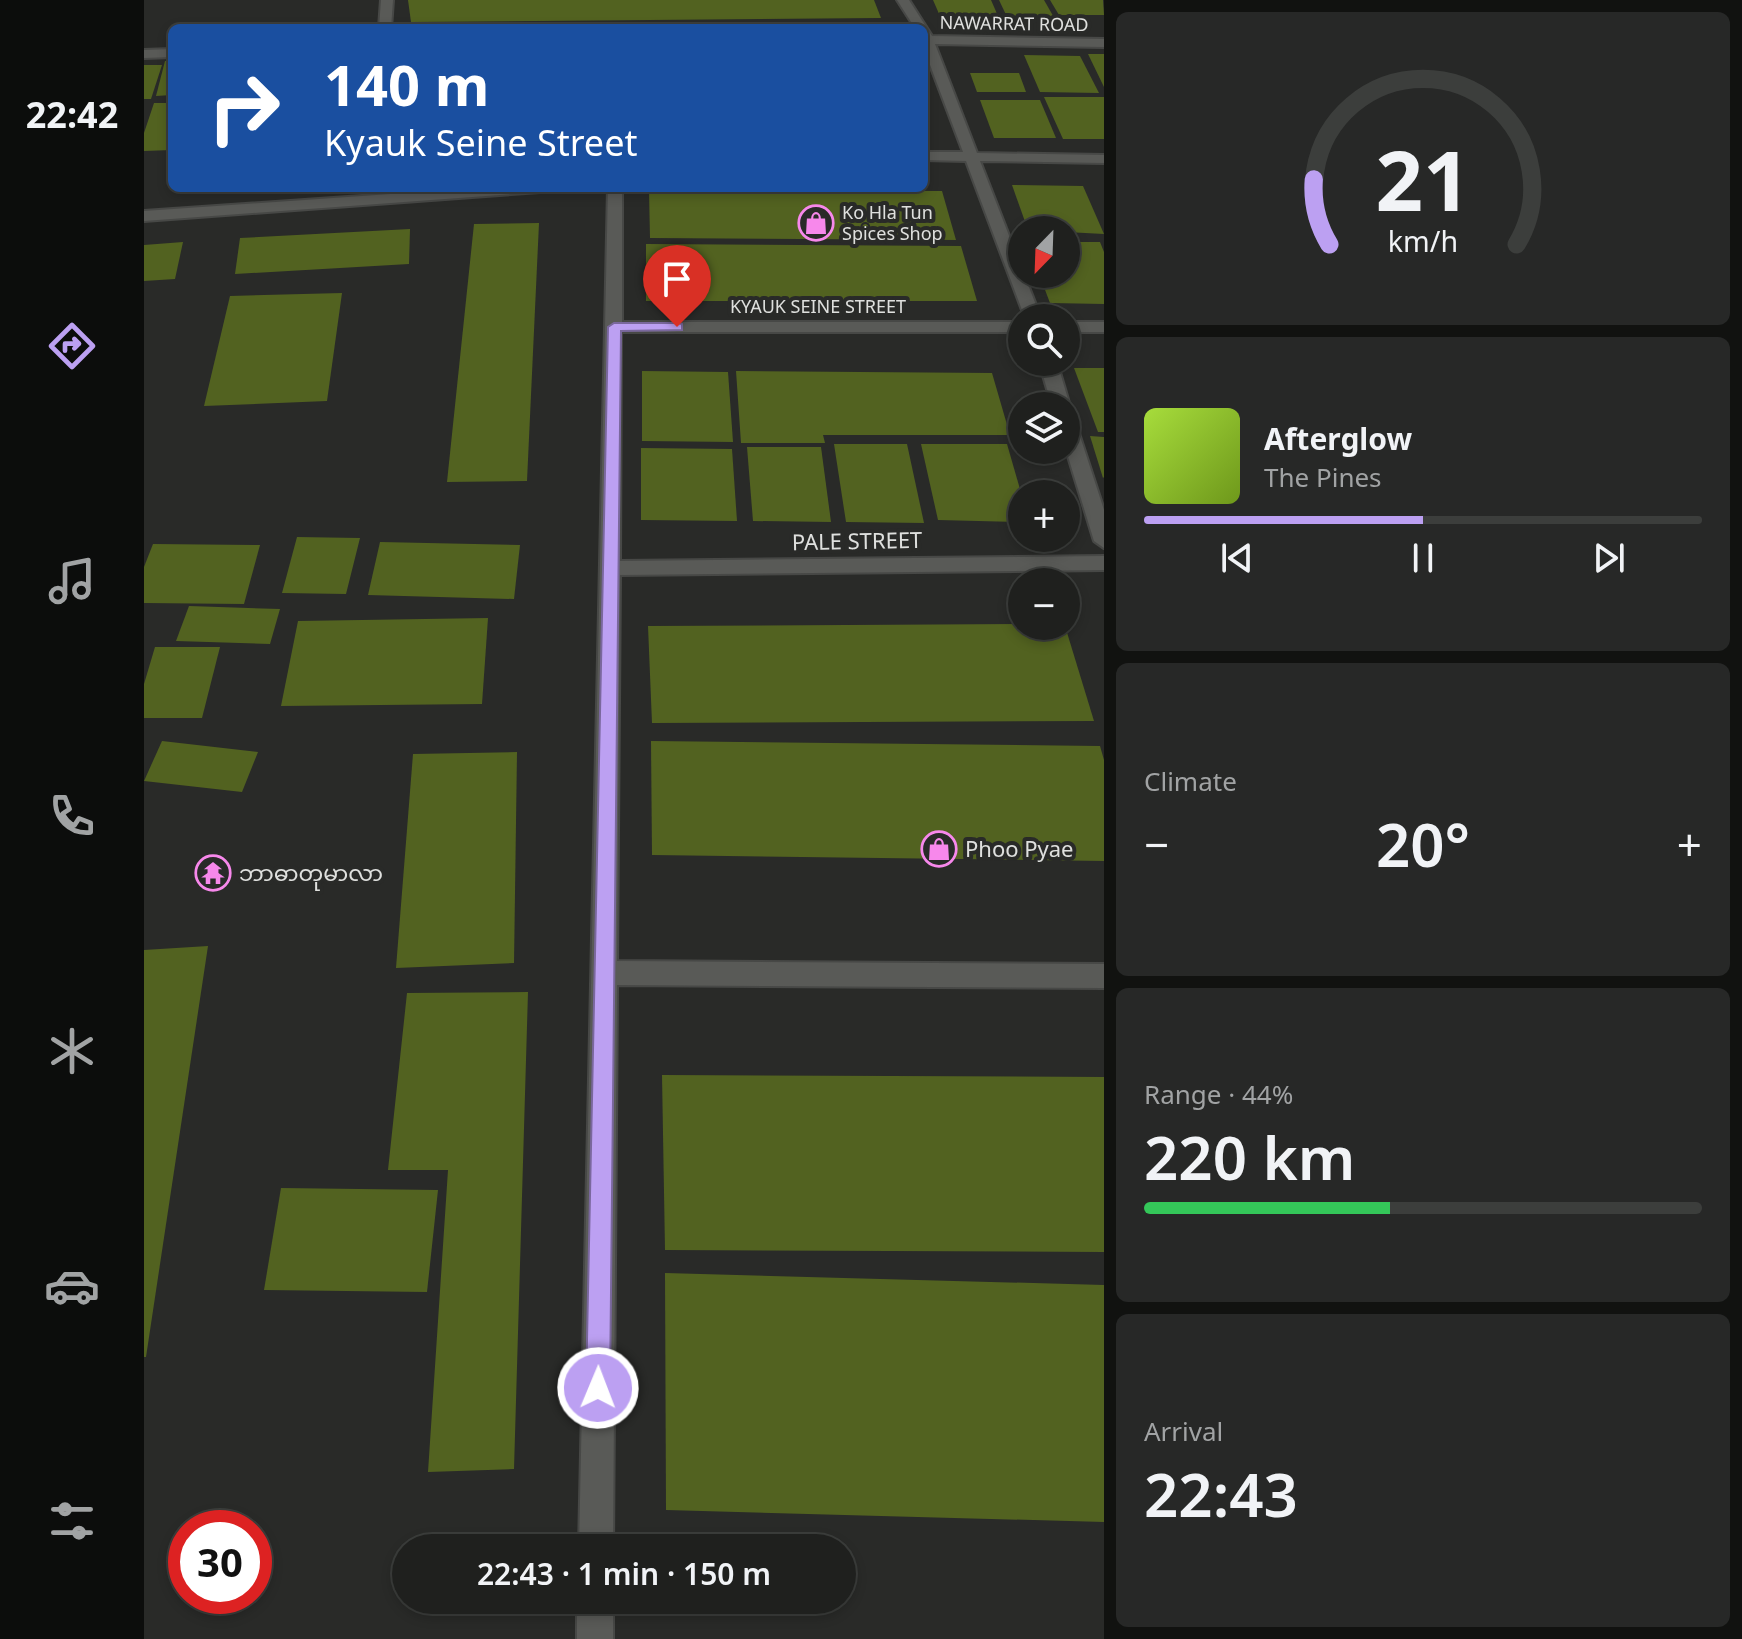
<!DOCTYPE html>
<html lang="en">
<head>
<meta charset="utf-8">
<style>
  :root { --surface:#1f201e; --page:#272827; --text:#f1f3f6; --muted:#a1a3a4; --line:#3c3e3c; --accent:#bca0f2 }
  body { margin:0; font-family:"Noto Sans","Noto Sans Myanmar",sans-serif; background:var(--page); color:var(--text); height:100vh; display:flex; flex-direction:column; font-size:30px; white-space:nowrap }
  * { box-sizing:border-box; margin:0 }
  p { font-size:26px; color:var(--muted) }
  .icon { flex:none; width:44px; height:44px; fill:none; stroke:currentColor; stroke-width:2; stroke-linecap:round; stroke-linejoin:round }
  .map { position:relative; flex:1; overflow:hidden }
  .details { display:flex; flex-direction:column; gap:12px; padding:12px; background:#111210; width:638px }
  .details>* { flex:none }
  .banner { position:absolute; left:24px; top:24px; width:760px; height:168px; border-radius:12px; box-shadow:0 4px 12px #0003,0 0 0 2px var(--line); background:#1a4fa0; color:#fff; overflow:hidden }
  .needle { width:52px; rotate:203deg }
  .buttons { position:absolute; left:864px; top:216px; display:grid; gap:16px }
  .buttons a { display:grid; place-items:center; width:72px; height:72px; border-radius:50%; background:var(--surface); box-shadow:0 4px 12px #0003,0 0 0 2px var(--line); font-size:40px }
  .speed { position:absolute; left:24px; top:1510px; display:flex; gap:16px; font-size:40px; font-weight:700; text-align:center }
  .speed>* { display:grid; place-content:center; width:104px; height:104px; border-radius:50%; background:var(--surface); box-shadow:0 4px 12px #0003,0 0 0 2px var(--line); line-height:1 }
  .speed .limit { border:12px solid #d22; background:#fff; color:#111 }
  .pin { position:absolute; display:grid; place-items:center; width:68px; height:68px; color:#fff; margin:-82px -34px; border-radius:50% 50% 50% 0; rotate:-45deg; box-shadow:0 0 8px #0007 }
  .pin .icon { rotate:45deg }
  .me { position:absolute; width:88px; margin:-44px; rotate:1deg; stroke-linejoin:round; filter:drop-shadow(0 0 6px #0008) }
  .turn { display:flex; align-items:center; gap:28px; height:168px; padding:0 24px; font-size:36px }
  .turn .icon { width:104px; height:104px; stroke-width:2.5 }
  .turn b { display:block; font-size:56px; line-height:68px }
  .big { font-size:60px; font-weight:600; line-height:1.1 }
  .details .card { flex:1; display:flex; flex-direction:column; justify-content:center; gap:12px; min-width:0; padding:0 28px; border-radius:12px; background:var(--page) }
  .details .dial { align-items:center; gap:0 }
  .dial svg { height:208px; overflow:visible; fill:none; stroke:var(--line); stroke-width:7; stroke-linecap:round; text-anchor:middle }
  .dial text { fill:var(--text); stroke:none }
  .song { display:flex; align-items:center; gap:24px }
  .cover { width:96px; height:96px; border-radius:12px; background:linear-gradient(135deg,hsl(80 70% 55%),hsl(80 70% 35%)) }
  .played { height:8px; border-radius:4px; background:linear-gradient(90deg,var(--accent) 50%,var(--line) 50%) }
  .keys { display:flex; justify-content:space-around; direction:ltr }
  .heat { display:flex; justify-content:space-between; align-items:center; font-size:44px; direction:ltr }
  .charge { height:12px; border-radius:6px; background:linear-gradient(90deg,#34c759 44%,var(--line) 0) }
  .trip { position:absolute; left:248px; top:1534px; width:464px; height:80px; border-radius:40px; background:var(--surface); box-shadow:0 4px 12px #0003,0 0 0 2px var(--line); font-weight:600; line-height:80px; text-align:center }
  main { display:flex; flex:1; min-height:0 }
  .tabs { display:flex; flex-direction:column; width:144px; justify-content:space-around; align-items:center; background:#0c0d0c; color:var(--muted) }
  .tabs .icon { width:56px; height:56px }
  .tabs .current { color:var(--accent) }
  .tabs b { font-size:36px; color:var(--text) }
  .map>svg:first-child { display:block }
  .building { fill:#526220 }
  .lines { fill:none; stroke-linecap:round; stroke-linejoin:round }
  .minor-casing { stroke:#474846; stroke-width:4 }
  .minor { fill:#595a57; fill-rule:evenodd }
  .route { fill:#bca0f2; stroke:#7a689d; stroke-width:2 }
  .labels { text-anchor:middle; stroke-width:8; stroke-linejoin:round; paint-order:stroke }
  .far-street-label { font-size:18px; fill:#dfe0de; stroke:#292a28 }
  .far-poi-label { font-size:18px; fill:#dfe0de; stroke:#292a28; text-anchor:start }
  .street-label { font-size:22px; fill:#dfe0de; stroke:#292a28 }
  .poi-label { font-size:22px; fill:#dfe0de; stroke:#292a28; text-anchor:start }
</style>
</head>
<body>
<main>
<nav class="tabs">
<b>22:42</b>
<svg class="icon current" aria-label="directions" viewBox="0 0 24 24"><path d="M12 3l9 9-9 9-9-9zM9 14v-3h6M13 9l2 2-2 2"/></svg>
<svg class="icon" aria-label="music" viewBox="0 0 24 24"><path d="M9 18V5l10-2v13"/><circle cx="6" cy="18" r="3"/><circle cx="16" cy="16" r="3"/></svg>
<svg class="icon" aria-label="phone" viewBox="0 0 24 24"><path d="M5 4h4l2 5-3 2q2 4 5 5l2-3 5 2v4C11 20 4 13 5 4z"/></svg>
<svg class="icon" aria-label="climate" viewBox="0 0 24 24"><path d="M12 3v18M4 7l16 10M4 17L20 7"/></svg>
<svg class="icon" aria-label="car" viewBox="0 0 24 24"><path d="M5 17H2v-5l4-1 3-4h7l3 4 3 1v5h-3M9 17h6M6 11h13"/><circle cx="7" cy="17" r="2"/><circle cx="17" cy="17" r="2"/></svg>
<svg class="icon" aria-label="filters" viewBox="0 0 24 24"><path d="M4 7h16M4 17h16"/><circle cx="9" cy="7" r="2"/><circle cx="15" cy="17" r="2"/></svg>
</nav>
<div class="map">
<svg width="960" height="1639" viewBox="0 0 960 1639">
  <rect width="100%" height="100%" fill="#292a28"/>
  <g class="building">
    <polygon points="264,0 730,0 737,18 267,22"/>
    <polygon points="789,0 847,0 857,23 799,23"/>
    <polygon points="855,0 900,0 912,21 865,21"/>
    <polygon points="906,0 959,0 960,15 915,15"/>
    <polygon points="944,54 960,54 960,87"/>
    <polygon points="880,55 936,56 955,93 896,92"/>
    <polygon points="21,61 28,61 28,95 12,96"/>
    <polygon points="0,65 18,65 7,99 0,99"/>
    <polygon points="826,73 875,73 882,92 833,92"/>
    <polygon points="900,97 960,97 960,139 919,139"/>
    <polygon points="836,100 896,100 912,138 850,138"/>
    <polygon points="10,103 28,103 28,150 0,151 0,133"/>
    <polygon points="868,185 939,186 960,234 884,230"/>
    <polygon points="505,190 798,191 812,240 506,238"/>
    <polygon points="395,223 383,481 303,482 330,224"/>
    <polygon points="266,229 265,264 91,274 96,238"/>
    <polygon points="39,242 31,279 0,281 0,245"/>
    <polygon points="922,242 956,242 960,252 960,304 906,303 895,274 922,274"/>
    <polygon points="502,244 817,246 833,301 502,301"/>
    <polygon points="198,293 183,401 60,406 86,296"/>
    <polygon points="930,368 960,368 960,432 954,432"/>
    <polygon points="498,371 584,372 589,442 498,441"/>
    <polygon points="592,371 848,373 866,435 679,435 681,443 597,443"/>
    <polygon points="946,436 960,437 960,477 959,478"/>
    <polygon points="690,444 763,444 780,523 702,522"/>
    <polygon points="777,444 863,444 878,496 878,522 794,520"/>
    <polygon points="603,447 677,447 687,522 609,521"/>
    <polygon points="497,448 588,449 593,521 497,520"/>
    <polygon points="153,537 216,538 202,594 138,593"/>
    <polygon points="236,542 376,545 370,599 224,595"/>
    <polygon points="9,544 116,545 100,604 0,603 0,567"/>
    <polygon points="45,606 136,609 126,644 32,641"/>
    <polygon points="344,618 338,704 137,706 154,621"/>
    <polygon points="878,624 921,626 950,721 508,723 504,626"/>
    <polygon points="11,647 76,647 58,718 0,718 0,684"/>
    <polygon points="18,741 114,752 98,792 0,781"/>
    <polygon points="507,741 956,746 960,760 960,861 508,855"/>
    <polygon points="373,752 370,963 252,968 269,754"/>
    <polygon points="64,946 2,1357 0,1357 0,950"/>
    <polygon points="384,992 370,1469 284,1472 304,1170 244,1170 263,993"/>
    <polygon points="518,1075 960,1077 960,1252 521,1250"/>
    <polygon points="137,1188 294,1190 283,1292 120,1290"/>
    <polygon points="521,1273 960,1285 960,1522 522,1510"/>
  </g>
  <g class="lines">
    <defs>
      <g id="minor">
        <polygon points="237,0 249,0 247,28 235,28"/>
        <polygon points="753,0 765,0 788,36 960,39 960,47 791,44 833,153 960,155 960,163 836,161 897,318 881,318 822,161 780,160 780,152 819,152 780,49 780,28 771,28"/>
        <polygon points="28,49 28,57 0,58 0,50"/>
        <polygon points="333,188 403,188 396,192 0,221 0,211"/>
        <polygon points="464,188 478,188 478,322 878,322 878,332 477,332 476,561 960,556 960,570 476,575 473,961 960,964 960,988 473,985 469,1548 435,1548"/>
        <rect x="922" y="322" width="38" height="10"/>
        <polygon points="895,362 913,362 926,406 923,410 922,406 908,406"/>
        <polygon points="922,415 931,421 960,510 960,548 950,541 922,450"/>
        <rect x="433" y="1600" width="36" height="39"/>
      </g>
    </defs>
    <use href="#minor" class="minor-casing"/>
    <use href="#minor" class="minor"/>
  </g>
  <polygon class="route" points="533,323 538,324 538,330 477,331 466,1388 463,1397 454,1400 446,1397 442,1388 464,327 470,323"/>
  <defs>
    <symbol id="shop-ring" viewBox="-11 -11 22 22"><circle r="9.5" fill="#292a28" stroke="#f788eb" stroke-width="1.5"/><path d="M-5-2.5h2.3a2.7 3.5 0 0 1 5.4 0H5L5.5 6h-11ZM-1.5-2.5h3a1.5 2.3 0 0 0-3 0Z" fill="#f788eb"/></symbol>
    <symbol id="temple-ring" viewBox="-11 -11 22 22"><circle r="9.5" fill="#292a28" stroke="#f788eb" stroke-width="1.5"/><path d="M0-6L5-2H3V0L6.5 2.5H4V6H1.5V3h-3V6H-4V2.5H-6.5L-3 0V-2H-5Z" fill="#f788eb"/></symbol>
  </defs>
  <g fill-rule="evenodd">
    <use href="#shop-ring" x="652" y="203" width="40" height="40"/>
    <use href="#shop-ring" x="775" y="829" width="40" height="40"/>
    <use href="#temple-ring" x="49" y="853" width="40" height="40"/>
  </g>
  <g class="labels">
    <g class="far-street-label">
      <text transform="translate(870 24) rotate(1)" y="6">NAWARRAT ROAD</text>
      <text x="674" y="313">KYAUK SEINE STREET</text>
    </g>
    <g class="far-poi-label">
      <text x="698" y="219">Ko Hla Tun<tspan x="698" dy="21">Spices Shop</tspan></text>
    </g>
    <g class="street-label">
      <text transform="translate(713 541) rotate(-1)" y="8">PALE STREET</text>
    </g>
    <g class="poi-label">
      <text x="821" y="857">Phoo Pyae</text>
      <text x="95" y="881">ဘာဓာတုမာလာ</text>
    </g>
  </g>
</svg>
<div class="buttons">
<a><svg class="needle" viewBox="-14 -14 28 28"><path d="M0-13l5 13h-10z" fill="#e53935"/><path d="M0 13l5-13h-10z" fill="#a1a3a4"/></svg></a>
<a><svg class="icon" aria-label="search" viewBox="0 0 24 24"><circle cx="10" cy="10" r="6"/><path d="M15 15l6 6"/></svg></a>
<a><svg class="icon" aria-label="layers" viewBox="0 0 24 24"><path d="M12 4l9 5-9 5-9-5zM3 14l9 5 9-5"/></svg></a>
<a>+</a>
<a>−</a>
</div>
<div class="speed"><div class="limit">30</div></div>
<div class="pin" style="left:533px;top:327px;background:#d93025"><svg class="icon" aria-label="arrive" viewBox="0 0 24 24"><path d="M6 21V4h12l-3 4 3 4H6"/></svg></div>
<svg class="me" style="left:454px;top:1388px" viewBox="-20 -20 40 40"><circle r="17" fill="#bca0f2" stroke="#fff" stroke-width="3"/><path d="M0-11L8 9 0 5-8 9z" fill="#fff"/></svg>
<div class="trip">22:43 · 1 min · 150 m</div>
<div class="banner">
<div class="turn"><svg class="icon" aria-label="right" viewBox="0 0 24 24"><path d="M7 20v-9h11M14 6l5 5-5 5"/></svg><div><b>140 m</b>Kyauk Seine Street</div></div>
</div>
</div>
<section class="details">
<div class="card dial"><svg viewBox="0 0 100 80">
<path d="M14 69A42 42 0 1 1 86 69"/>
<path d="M14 69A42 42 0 0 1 8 44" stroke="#bca0f2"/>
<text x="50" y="56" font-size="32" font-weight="700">21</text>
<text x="50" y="72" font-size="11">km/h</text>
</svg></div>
<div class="card">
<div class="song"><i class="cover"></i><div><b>Afterglow</b><p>The Pines</p></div></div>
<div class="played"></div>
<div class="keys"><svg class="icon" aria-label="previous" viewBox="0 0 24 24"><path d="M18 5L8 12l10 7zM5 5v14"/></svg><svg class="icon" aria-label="pause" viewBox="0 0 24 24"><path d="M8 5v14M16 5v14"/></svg><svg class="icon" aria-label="next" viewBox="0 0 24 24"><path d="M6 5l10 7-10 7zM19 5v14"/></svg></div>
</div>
<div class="card"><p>Climate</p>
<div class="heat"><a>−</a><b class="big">20°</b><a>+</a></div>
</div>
<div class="card"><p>Range · 44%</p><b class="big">220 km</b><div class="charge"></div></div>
<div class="card"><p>Arrival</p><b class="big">22:43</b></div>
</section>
</main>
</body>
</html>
